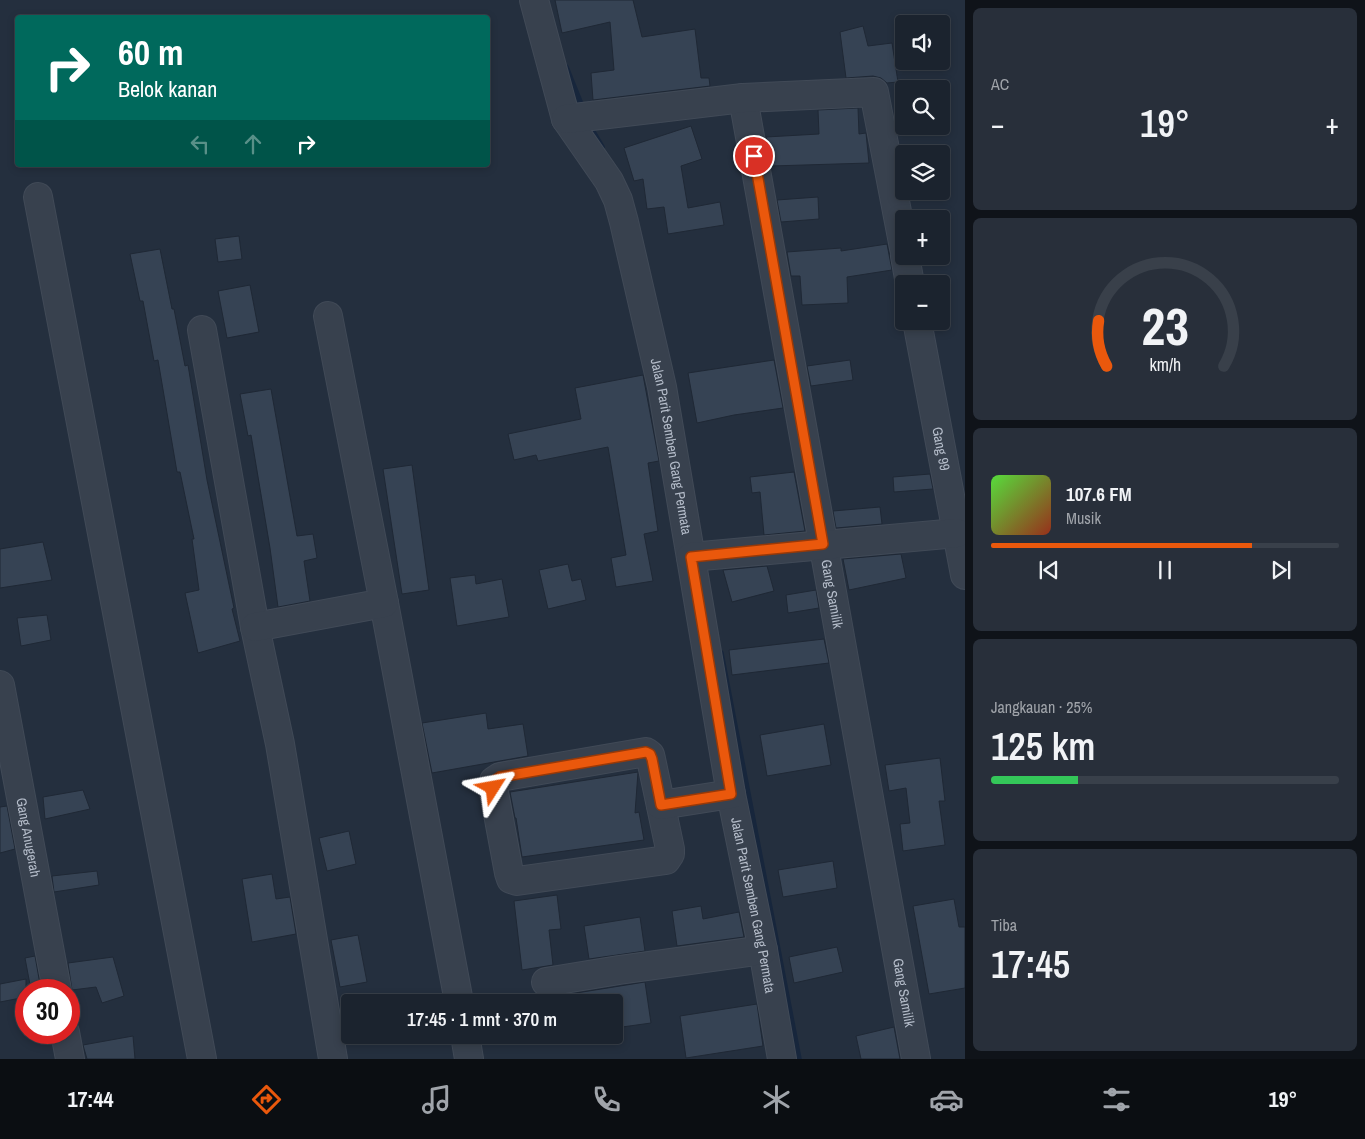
<!DOCTYPE html>
<html lang="id">
<head>
<meta charset="utf-8">
<style>
  :root { --surface:#1b232e; --page:#282f3a; --text:#f1f3f6; --muted:#a0a4aa; --line:#39404a; --accent:#ea580c }
  body { margin:0; font-family:"Archivo Narrow",sans-serif; background:var(--page); color:var(--text); height:100vh; display:flex; flex-direction:column; font-size:19px; white-space:nowrap }
  * { box-sizing:border-box; margin:0 }
  p { font-size:16px; color:var(--muted) }
  .icon { flex:none; width:28px; height:28px; fill:none; stroke:currentColor; stroke-width:2; stroke-linecap:round; stroke-linejoin:round }
  .map { position:relative; flex:1; overflow:hidden }
  .panel { display:flex; flex-direction:column; gap:8px; padding:8px; background:#0f1319; width:400px }
  .panel>* { flex:none }
  .guide { position:absolute; left:15px; top:15px; width:475px; height:152px; border-radius:5px; box-shadow:0 2px 8px #0003,0 0 0 1px var(--line); background:#00695c; color:#fff; overflow:hidden }
  .fabs { position:absolute; left:895px; top:15px; display:grid; gap:10px }
  .fabs a { display:grid; place-items:center; width:55px; height:55px; border-radius:5px; background:var(--surface); box-shadow:0 2px 8px #0003,0 0 0 1px var(--line); font-size:25px }
  .speed { position:absolute; left:15px; top:979px; display:flex; gap:10px; font-size:25px; font-weight:700; text-align:center }
  .speed>* { display:grid; place-content:center; width:65px; height:65px; border-radius:50%; background:var(--surface); box-shadow:0 2px 8px #0003,0 0 0 1px var(--line); line-height:1 }
  .speed .limit { border:8px solid #d22; background:#fff; color:#111 }
  .pin { position:absolute; display:grid; place-items:center; width:42px; height:42px; color:#fff; margin:-21px; border:2px solid #fff; border-radius:50%; box-shadow:0 1px 5px #0007 }
  .me { position:absolute; width:55px; margin:-28px; rotate:56deg; stroke-linejoin:round; filter:drop-shadow(0 0 4px #0008) }
  .turn { display:flex; align-items:center; gap:18px; height:105px; padding:0 20px; font-size:22px }
  .turn .icon { width:65px; height:65px; stroke-width:2.5 }
  .turn b { display:block; font-size:35px; line-height:42px }
  .lanes { display:flex; align-items:center; height:48px; padding:0 20px; background:#0003; justify-content:center; gap:25px; direction:ltr }
  .lanes .off { opacity:.35 }
  .big { font-size:38px; font-weight:600; line-height:1.1 }
  .panel .tile { flex:1; display:flex; flex-direction:column; justify-content:center; gap:8px; min-width:0; padding:0 18px; border-radius:8px; background:var(--page) }
  .panel .dial { align-items:center; gap:0 }
  .dial svg { height:130px; overflow:visible; fill:none; stroke:var(--line); stroke-width:7; stroke-linecap:round; text-anchor:middle }
  .dial text { fill:var(--text); stroke:none }
  .song { display:flex; align-items:center; gap:15px }
  .cover { width:60px; height:60px; border-radius:8px; background:linear-gradient(135deg,hsl(110 70% 55%),hsl(10 70% 35%)) }
  .played { height:5px; border-radius:2px; background:linear-gradient(90deg,var(--accent) 75%,var(--line) 75%) }
  .keys { display:flex; justify-content:space-around; direction:ltr }
  .heat { display:flex; justify-content:space-between; align-items:center; font-size:28px; direction:ltr }
  .charge { height:8px; border-radius:4px; background:linear-gradient(90deg,#34c759 25%,var(--line) 0) }
  .trip { position:absolute; left:341px; top:994px; width:282px; height:50px; border-radius:5px; background:var(--surface); box-shadow:0 2px 8px #0003,0 0 0 1px var(--line); font-weight:600; line-height:50px; text-align:center }
  .dock { display:flex; height:80px; justify-content:space-around; align-items:center; background:#0b0e12; color:var(--muted) }
  .dock .icon { width:35px; height:35px }
  .dock .active { color:var(--accent) }
  .dock b { font-size:22px; color:var(--text) }
  main { display:flex; flex:1; min-height:0 }
  .map>svg:first-child { display:block }
  .lines { fill:none; stroke-linecap:round; stroke-linejoin:round }
  .stream { stroke:#17263c; stroke-width:5.5 }
  .building { fill:#364354; stroke:#1f2835 }
  .minor-casing { stroke:#414a57; stroke-width:30 }
  .minor { stroke:#38414e; stroke-width:28 }
  .route-casing { stroke:#983908; stroke-width:12 }
  .route { stroke:#ea580c; stroke-width:9 }
  .labels { text-anchor:middle; stroke-width:5; stroke-linejoin:round; paint-order:stroke }
  .street-label { font-size:14px; fill:#b4bcc9; stroke:#1d2633 }
</style>
</head>
<body>
<main>
<div class="map">
<svg width="965" height="1059" viewBox="0 0 965 1059">
  <rect width="100%" height="100%" fill="#242f3e"/>
  <g class="lines">
    <g class="stream">
      <polyline points="566,67 583,109"/>
      <polyline points="589,125 602,147"/>
      <polyline points="721,653 799,1059"/>
    </g>
  </g>
  <g class="building">
    <polygon points="555,0 633,0 642,37 695,29 701,78 709,78 710,86 593,100 591,73 614,70 610,22 562,33"/>
    <polygon points="863,26 868,46 892,43 898,82 887,83 881,78 873,76 846,78 840,32"/>
    <polygon points="858,108 859,134 866,133 869,163 771,166 766,137 819,134 818,110"/>
    <polygon points="691,126 702,159 681,166 688,208 720,202 724,225 668,234 664,207 647,209 643,179 634,181 624,148"/>
    <polygon points="818,197 819,219 781,222 777,200"/>
    <polygon points="239,236 242,259 218,262 215,239"/>
    <polygon points="887,244 892,270 847,277 848,303 802,305 800,276 791,276 787,252 841,248 841,251"/>
    <polygon points="160,249 172,309 174,309 185,366 188,365 207,480 234,608 232,609 240,641 198,653 185,593 199,590 192,539 194,539 180,472 177,472 158,360 154,361 143,301 140,301 130,254"/>
    <polygon points="250,285 259,332 227,338 218,291"/>
    <polygon points="774,360 783,408 734,415 697,423 688,373"/>
    <polygon points="850,360 853,380 811,386 807,366"/>
    <polygon points="643,375 659,461 648,463 658,531 644,534 653,581 616,587 611,558 626,555 608,447 538,461 536,455 514,460 508,434 581,419 575,388"/>
    <polygon points="271,389 297,536 313,534 317,558 304,561 310,601 278,607 270,548 251,435 248,436 240,394"/>
    <polygon points="412,465 429,590 402,594 383,469"/>
    <polygon points="794,472 805,531 764,535 760,492 752,493 750,477"/>
    <polygon points="930,474 933,489 894,492 893,477"/>
    <polygon points="880,507 882,524 836,528 833,511"/>
    <polygon points="43,542 52,580 0,588 0,549"/>
    <polygon points="901,554 906,578 849,590 843,559"/>
    <polygon points="568,564 572,581 581,579 586,600 548,609 539,570"/>
    <polygon points="767,566 774,591 732,602 723,570"/>
    <polygon points="475,575 476,584 502,579 509,617 457,626 450,578"/>
    <polygon points="816,590 819,608 788,613 786,595"/>
    <polygon points="47,615 51,640 21,646 17,618"/>
    <polygon points="824,639 829,663 732,675 729,650"/>
    <polygon points="486,713 488,729 523,724 528,756 432,773 422,723"/>
    <polygon points="824,724 831,765 767,776 760,735"/>
    <polygon points="940,758 945,801 939,801 945,845 903,851 900,824 910,823 906,788 889,791 885,765"/>
    <polygon points="638,772 635,813 639,812 644,840 522,857 516,818 515,818 510,792"/>
    <polygon points="83,790 90,809 45,819 43,797"/>
    <polygon points="7,806 15,849 0,853 0,807"/>
    <polygon points="349,831 356,864 327,871 319,838"/>
    <polygon points="833,861 837,888 783,897 778,870"/>
    <polygon points="97,871 99,885 54,892 52,876"/>
    <polygon points="272,874 276,899 290,897 296,934 252,942 242,879"/>
    <polygon points="557,895 561,929 549,930 553,965 522,970 514,901"/>
    <polygon points="954,899 959,927 965,927 965,988 929,994 913,906"/>
    <polygon points="701,906 703,919 739,912 744,937 677,946 672,911"/>
    <polygon points="640,917 645,951 589,959 584,926"/>
    <polygon points="358,935 367,982 340,987 331,940"/>
    <polygon points="837,947 843,972 794,983 789,957"/>
    <polygon points="35,956 41,990 31,990 25,958"/>
    <polygon points="113,957 124,996 102,1003 96,987 72,990 68,963"/>
    <polygon points="26,979 26,997 0,1002 0,984"/>
    <polygon points="645,982 651,1023 615,1028 615,1002 570,1002 570,994"/>
    <polygon points="757,1004 763,1046 686,1058 680,1016"/>
    <polygon points="894,1027 900,1059 861,1059 856,1036"/>
    <polygon points="133,1036 135,1059 87,1059 83,1045"/>
  </g>
  <g class="lines">
    <defs>
      <g id="minor">
        <path id="s1" d="M534,0l32,119 43,62 9,19 6,22 38,165 69,407 32,156 19,109"/>
        <path id="s2" d="M743,98l173,961"/>
        <polyline points="566,119 743,98 874,92 904,248"/>
        <polyline points="38,197 202,1059"/>
        <polyline points="905,256 910,284"/>
        <path id="s3" d="M917,321l48,254"/>
        <polyline points="202,330 255,627 280,744 333,1059"/>
        <polyline points="691,557 957,533"/>
        <polyline points="384,603 459,1002"/>
        <polyline points="255,627 384,603 328,316"/>
        <path id="s4" d="M0,685l57,305"/>
        <polygon points="646,752 650,755 651,759 670,849 670,854 666,860 517,881 511,879 509,873 493,787 494,781 500,777"/>
        <polyline points="661,805 731,794"/>
        <polyline points="546,982 619,970 763,950"/>
        <polyline points="65,1032 70,1059"/>
        <polyline points="465,1035 469,1059"/>
      </g>
    </defs>
    <use href="#minor" class="minor-casing"/>
    <use href="#minor" class="minor"/>
  </g>
  <g class="lines">
    <defs>
      <polyline id="route" points="493,788 494,781 500,777 646,752 650,754 652,759 661,805 731,794 691,557 823,544 754,156"/>
    </defs>
    <use href="#route" class="route-casing"/>
    <use href="#route" class="route"/>
  </g>
  <g class="labels">
    <g class="street-label">
      <text dy="5" stroke="none"><textPath href="#s1" startOffset="472">Jalan Parit Semben Gang Permata</textPath></text>
      <text dy="5" stroke="none"><textPath href="#s3" startOffset="130">Gang 99</textPath></text>
      <text dy="5" stroke="none"><textPath href="#s2" startOffset="504">Gang Samilik</textPath></text>
      <text dy="5" stroke="none"><textPath href="#s4" startOffset="155">Gang Anugerah</textPath></text>
      <text dy="5" stroke="none"><textPath href="#s1" startOffset="938">Jalan Parit Semben Gang Permata</textPath></text>
      <text dy="5" stroke="none"><textPath href="#s2" startOffset="909">Gang Samilik</textPath></text>
    </g>
  </g>
</svg>
<div class="fabs">
<a><svg class="icon" aria-label="sound" viewBox="0 0 24 24"><path d="M4 9h4l5-4v14l-5-4H4zM17 9q2 3 0 6"/></svg></a>
<a><svg class="icon" aria-label="search" viewBox="0 0 24 24"><circle cx="10" cy="10" r="6"/><path d="M15 15l6 6"/></svg></a>
<a><svg class="icon" aria-label="layers" viewBox="0 0 24 24"><path d="M12 4l9 5-9 5-9-5zM3 14l9 5 9-5"/></svg></a>
<a>+</a>
<a>−</a>
</div>
<div class="speed"><div class="limit">30</div></div>
<div class="pin" style="left:754px;top:156px;background:#d93025"><svg class="icon" aria-label="arrive" viewBox="0 0 24 24"><path d="M6 21V4h12l-3 4 3 4H6"/></svg></div>
<svg class="me" style="left:493px;top:788px" viewBox="-20 -20 40 40"><path d="M0-17L14 15 0 8-14 15z" fill="#ea580c" stroke="#fff" stroke-width="4"/></svg>
<div class="trip">17:45 · 1 mnt · 370 m</div>
<div class="guide">
<div class="turn"><svg class="icon" aria-label="right" viewBox="0 0 24 24"><path d="M7 20v-9h11M14 6l5 5-5 5"/></svg><div><b>60 m</b>Belok kanan</div></div>
<div class="lanes"><svg class="icon off" aria-label="left" viewBox="0 0 24 24"><path d="M17 20v-9H6M10 6l-5 5 5 5"/></svg><svg class="icon off" aria-label="ahead" viewBox="0 0 24 24"><path d="M12 20V5M6 11l6-6 6 6"/></svg><svg class="icon" aria-label="right" viewBox="0 0 24 24"><path d="M7 20v-9h11M14 6l5 5-5 5"/></svg></div>
</div>
</div>
<section class="panel">
<div class="tile"><p>AC</p>
<div class="heat"><a>−</a><b class="big">19°</b><a>+</a></div>
</div>
<div class="tile dial"><svg viewBox="0 0 100 80">
<path d="M14 69A42 42 0 1 1 86 69"/>
<path d="M14 69A42 42 0 0 1 9 41" stroke="#ea580c"/>
<text x="50" y="56" font-size="32" font-weight="700">23</text>
<text x="50" y="72" font-size="11">km/h</text>
</svg></div>
<div class="tile">
<div class="song"><i class="cover"></i><div><b>107.6 FM</b><p>Musik</p></div></div>
<div class="played"></div>
<div class="keys"><svg class="icon" aria-label="previous" viewBox="0 0 24 24"><path d="M18 5L8 12l10 7zM5 5v14"/></svg><svg class="icon" aria-label="pause" viewBox="0 0 24 24"><path d="M8 5v14M16 5v14"/></svg><svg class="icon" aria-label="next" viewBox="0 0 24 24"><path d="M6 5l10 7-10 7zM19 5v14"/></svg></div>
</div>
<div class="tile"><p>Jangkauan · 25%</p><b class="big">125 km</b><div class="charge"></div></div>
<div class="tile"><p>Tiba</p><b class="big">17:45</b></div>
</section>
</main>
<nav class="dock">
<b>17:44</b>
<svg class="icon active" aria-label="directions" viewBox="0 0 24 24"><path d="M12 3l9 9-9 9-9-9zM9 14v-3h6M13 9l2 2-2 2"/></svg>
<svg class="icon" aria-label="music" viewBox="0 0 24 24"><path d="M9 18V5l10-2v13"/><circle cx="6" cy="18" r="3"/><circle cx="16" cy="16" r="3"/></svg>
<svg class="icon" aria-label="phone" viewBox="0 0 24 24"><path d="M5 4h4l2 5-3 2q2 4 5 5l2-3 5 2v4C11 20 4 13 5 4z"/></svg>
<svg class="icon" aria-label="climate" viewBox="0 0 24 24"><path d="M12 3v18M4 7l16 10M4 17L20 7"/></svg>
<svg class="icon" aria-label="car" viewBox="0 0 24 24"><path d="M5 17H2v-5l4-1 3-4h7l3 4 3 1v5h-3M9 17h6M6 11h13"/><circle cx="7" cy="17" r="2"/><circle cx="17" cy="17" r="2"/></svg>
<svg class="icon" aria-label="filters" viewBox="0 0 24 24"><path d="M4 7h16M4 17h16"/><circle cx="9" cy="7" r="2"/><circle cx="15" cy="17" r="2"/></svg>
<b>19°</b>
</nav>
</body>
</html>
